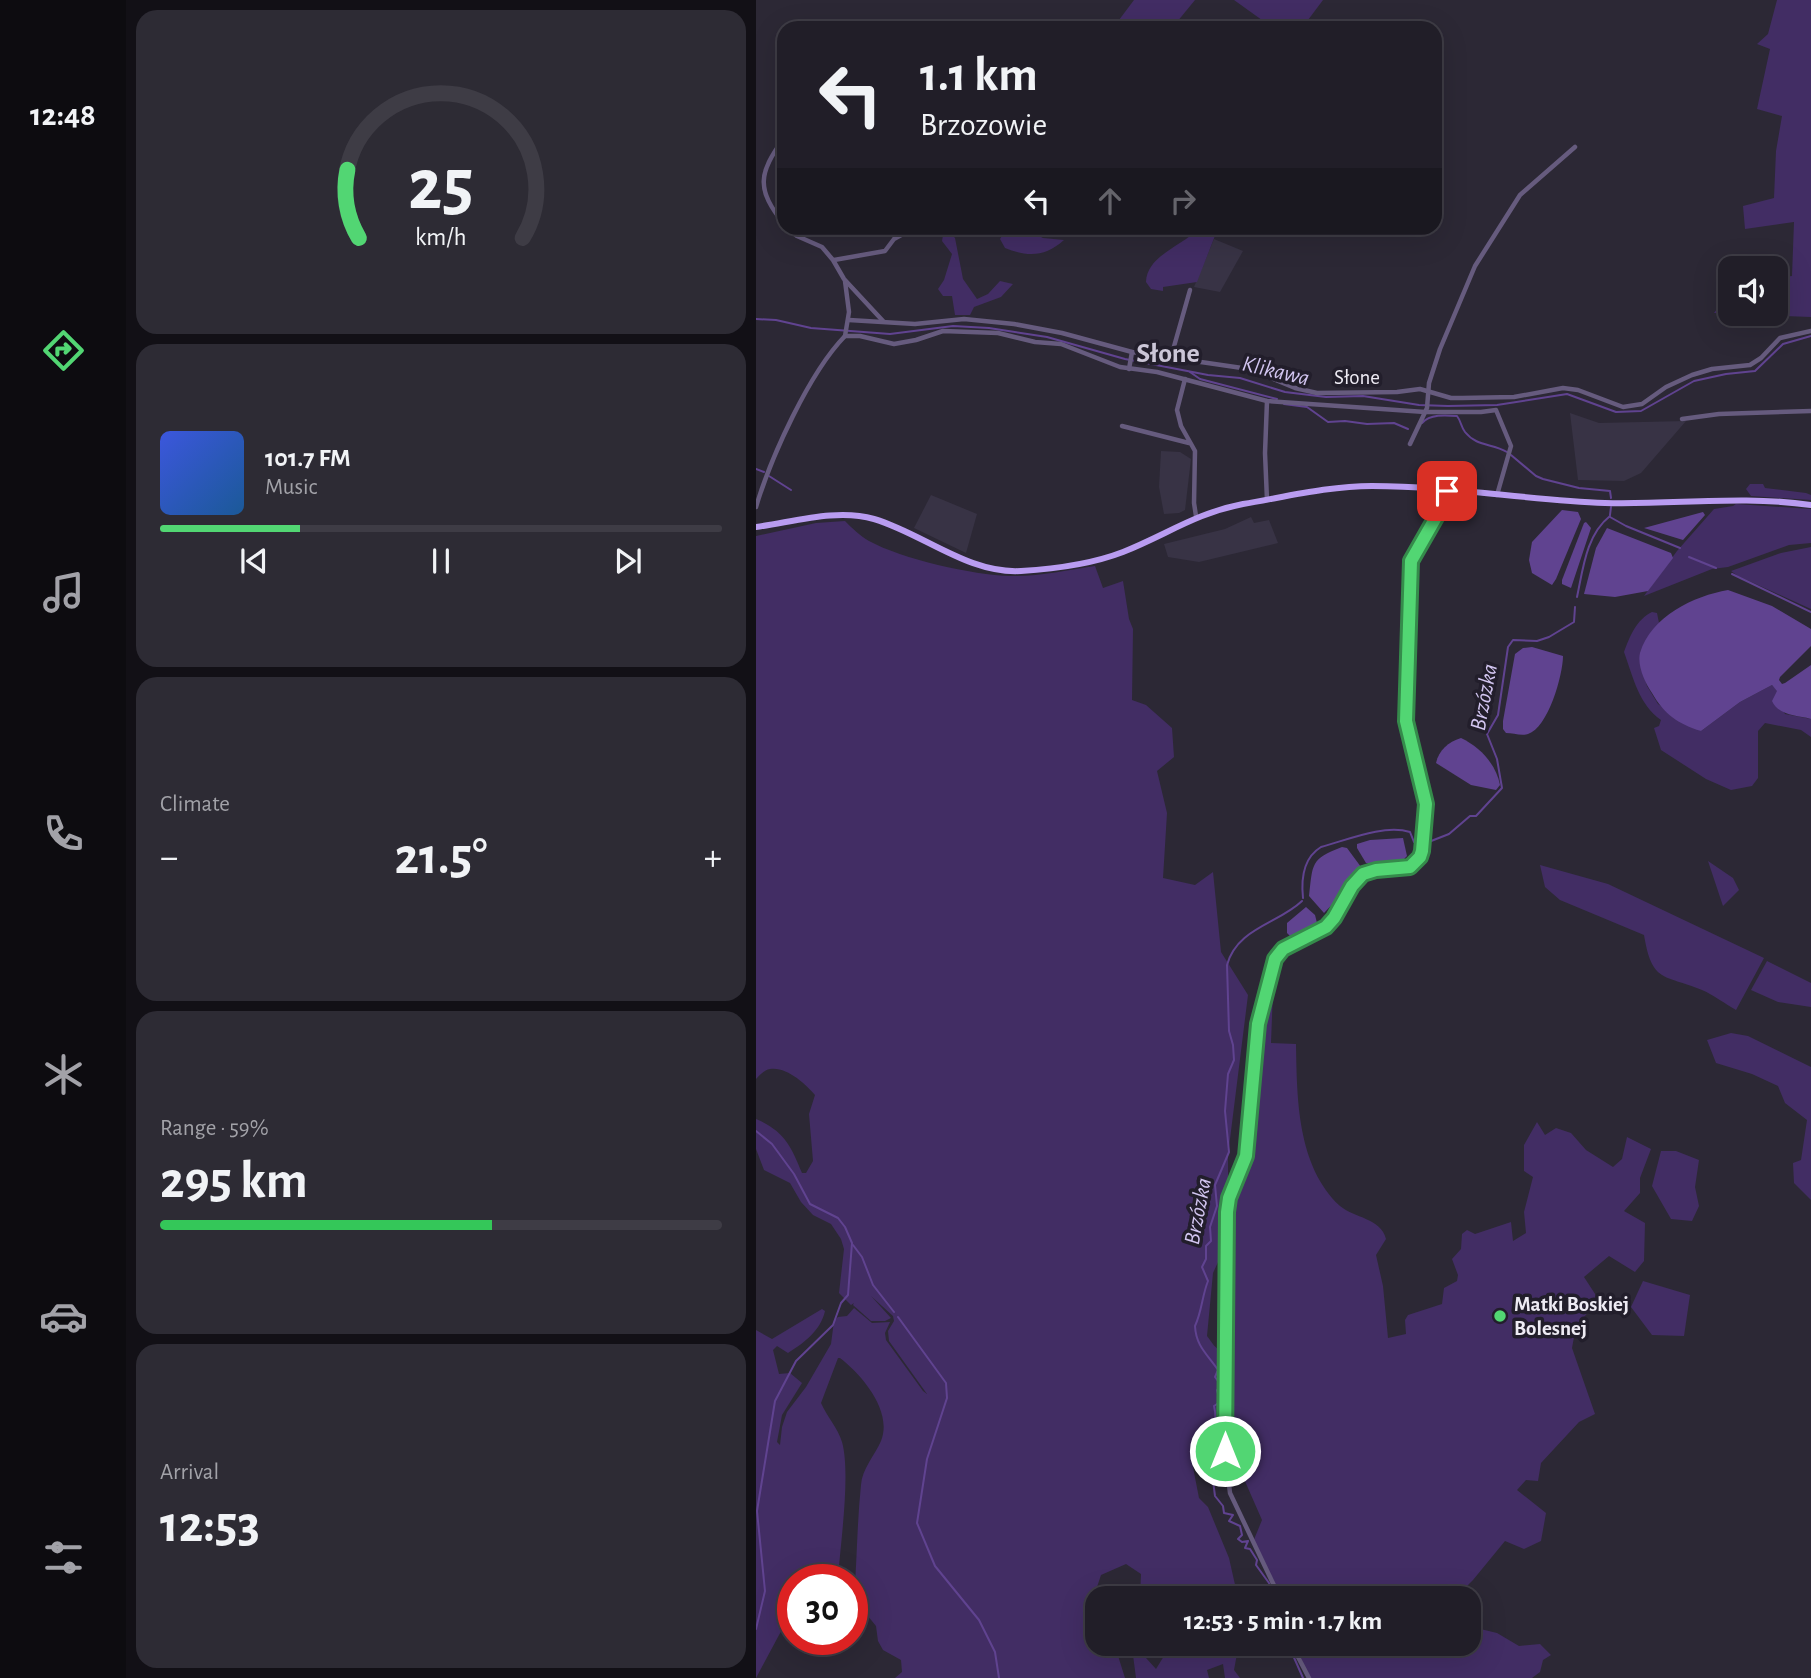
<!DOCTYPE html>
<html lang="en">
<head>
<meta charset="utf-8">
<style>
  :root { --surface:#211e28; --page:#2d2b34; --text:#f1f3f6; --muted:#a2a2a8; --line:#3e3c45; --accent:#52d673 }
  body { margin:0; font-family:"Alegreya Sans",sans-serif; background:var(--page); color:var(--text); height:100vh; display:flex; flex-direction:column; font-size:26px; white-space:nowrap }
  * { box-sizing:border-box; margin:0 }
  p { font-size:23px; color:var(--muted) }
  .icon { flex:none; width:38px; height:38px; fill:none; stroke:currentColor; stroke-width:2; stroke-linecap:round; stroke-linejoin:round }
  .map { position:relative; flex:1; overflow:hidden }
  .side { display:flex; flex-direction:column; gap:10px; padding:10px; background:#121016; width:630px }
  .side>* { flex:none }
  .hud { position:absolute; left:21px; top:21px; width:665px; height:214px; border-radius:21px; box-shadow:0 7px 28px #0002,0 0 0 2px var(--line); background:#211e28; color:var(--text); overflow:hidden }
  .buttons { position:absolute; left:962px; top:256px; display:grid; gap:14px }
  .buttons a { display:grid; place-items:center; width:70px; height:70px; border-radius:14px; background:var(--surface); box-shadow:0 7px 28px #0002,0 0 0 2px var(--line); font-size:35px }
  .speed { position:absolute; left:21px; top:1564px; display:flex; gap:14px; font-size:35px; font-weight:700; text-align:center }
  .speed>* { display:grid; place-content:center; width:91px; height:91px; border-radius:50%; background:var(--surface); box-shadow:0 7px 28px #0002,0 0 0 2px var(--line); line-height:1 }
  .speed .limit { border:10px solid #d22; background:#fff; color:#111 }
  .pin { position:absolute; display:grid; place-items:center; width:60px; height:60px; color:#fff; margin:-30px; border-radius:14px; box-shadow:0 4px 10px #0006 }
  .me { position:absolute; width:77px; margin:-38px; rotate:0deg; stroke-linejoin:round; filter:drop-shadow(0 0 5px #0008) }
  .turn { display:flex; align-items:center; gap:24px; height:147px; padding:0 28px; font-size:32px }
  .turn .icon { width:91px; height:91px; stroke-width:2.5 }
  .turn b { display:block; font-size:49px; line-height:60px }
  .lanes { display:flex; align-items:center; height:66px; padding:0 28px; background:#0003; justify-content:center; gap:35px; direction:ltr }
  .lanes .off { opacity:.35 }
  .big { font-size:52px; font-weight:700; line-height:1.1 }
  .side .tile { flex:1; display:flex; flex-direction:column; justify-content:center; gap:10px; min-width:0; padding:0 24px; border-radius:21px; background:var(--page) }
  .side .dial { align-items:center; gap:0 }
  .dial svg { height:182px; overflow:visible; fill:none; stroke:var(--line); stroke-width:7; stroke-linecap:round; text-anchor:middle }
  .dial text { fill:var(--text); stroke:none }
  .song { display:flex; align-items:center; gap:21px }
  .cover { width:84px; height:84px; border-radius:10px; background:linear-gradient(135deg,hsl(230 70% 55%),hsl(210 70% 35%)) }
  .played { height:7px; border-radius:4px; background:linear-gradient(90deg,var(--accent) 25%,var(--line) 25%) }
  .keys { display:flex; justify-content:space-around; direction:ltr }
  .heat { display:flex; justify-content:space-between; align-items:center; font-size:38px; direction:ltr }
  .charge { height:10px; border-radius:5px; background:linear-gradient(90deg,#34c759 59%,var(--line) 0) }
  .trip { position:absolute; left:329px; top:1586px; width:396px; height:70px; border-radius:21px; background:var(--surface); box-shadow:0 7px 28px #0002,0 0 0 2px var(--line); font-weight:700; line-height:70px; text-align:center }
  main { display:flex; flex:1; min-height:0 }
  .dock { display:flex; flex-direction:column; width:126px; justify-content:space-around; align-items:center; background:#0d0c10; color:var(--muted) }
  .dock .icon { width:49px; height:49px }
  .dock .selected { color:var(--accent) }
  .dock b { font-size:32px; color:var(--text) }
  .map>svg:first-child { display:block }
  .built { fill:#383345 }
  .green { fill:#422d64; fill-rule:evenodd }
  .water { fill:#604390 }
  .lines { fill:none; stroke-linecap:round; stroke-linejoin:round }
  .stream { stroke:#604390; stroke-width:2 }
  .minor { stroke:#665b7e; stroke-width:4.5 }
  .highway { stroke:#b99cf1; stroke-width:6 }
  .route-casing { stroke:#358b4b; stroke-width:18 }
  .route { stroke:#52d673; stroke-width:12 }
  .poi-dot { fill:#52d673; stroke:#221e2b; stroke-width:2.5 }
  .labels { text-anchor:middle; stroke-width:7; stroke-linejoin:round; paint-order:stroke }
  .street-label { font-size:21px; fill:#eeebf4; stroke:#221e2b }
  .poi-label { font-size:21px; font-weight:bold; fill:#eeebf4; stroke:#221e2b; text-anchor:start }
  .water-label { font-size:23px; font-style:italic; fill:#d2c5f0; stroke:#221e2b }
  .district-label { font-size:28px; font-weight:bold; fill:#cbc6d7; stroke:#221e2b }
</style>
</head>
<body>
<main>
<nav class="dock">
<b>12:48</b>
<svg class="icon selected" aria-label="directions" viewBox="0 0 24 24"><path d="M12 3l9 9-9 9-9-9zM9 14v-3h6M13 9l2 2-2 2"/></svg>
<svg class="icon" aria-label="music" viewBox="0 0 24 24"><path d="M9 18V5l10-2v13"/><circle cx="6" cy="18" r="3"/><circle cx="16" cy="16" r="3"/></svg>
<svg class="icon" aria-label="phone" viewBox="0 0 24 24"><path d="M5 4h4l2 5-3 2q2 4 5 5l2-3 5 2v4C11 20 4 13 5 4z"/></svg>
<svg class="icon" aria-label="climate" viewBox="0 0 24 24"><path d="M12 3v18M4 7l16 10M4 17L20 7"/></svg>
<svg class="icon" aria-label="car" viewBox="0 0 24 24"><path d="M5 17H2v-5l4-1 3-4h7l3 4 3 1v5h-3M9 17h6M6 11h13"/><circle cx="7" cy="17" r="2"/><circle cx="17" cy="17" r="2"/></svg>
<svg class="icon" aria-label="filters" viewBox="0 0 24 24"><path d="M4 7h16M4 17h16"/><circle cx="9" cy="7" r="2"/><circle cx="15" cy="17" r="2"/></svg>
</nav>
<section class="side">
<div class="tile dial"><svg viewBox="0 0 100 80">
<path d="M14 69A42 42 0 1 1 86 69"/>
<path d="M14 69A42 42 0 0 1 9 39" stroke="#52d673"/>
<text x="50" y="56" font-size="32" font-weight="700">25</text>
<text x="50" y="72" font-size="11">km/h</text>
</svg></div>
<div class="tile">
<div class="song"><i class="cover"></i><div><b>101.7 FM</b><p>Music</p></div></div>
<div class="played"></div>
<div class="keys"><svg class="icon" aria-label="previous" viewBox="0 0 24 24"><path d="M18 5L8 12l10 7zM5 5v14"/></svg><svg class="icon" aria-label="pause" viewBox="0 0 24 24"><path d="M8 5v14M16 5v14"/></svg><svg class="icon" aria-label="next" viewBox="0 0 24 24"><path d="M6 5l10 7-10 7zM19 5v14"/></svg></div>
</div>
<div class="tile"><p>Climate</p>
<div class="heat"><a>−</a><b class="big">21.5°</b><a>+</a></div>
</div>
<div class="tile"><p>Range · 59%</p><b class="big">295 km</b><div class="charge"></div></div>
<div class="tile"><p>Arrival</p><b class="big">12:53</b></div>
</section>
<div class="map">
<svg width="1055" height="1678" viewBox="0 0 1055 1678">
  <rect width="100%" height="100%" fill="#2c2835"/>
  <g class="built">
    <polygon points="458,239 487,251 464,292 438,287"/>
    <polygon points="814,413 843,423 930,421 885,473 868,481 822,480"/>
    <polygon points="405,451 424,452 435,459 429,510 423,513 408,514 403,487"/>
    <polygon points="175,495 221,514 210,553 158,528"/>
    <polygon points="495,517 498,523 513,520 522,543 443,562 412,557 408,544 469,529"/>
  </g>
  <g class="green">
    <polygon points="378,0 439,0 416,28 357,28"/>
    <polygon points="478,0 567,0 546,28 517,28"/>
    <polygon points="1021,0 1055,0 1055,317 958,313 975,290 975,313 1020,313 1020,278 1036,276 1038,222 989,229 987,206 1018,198 1020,151 1026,116 1001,109 1014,49 1001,44 1012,34"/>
    <path d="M251,228h16l20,10 21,2c-19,17 -36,17 -59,8l-5,-9z"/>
    <path d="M443,228h19l-21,54 -34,5v4l-12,-2 -5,-7c1,-27 37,-36 53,-54z"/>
    <polygon points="195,234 199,238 207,279 221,299 232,294 244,281 257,284 245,297 218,307 214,315 199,315 196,296 187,296 182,289 188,280 196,254 186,241 187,235"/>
    <polygon points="994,484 1007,484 1009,488 1050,493 1055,495 1055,500 995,496 990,489"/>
    <polygon points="980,504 1055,509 1055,543 1033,545 972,567 956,569 888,596 921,551 958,509 977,506"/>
    <path d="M89,521c7,7 15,15 24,20 33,18 104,34 141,35 28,1 57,-6 85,-10l8,22 20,-7 6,38 4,10 -1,71 14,5 26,23 2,29 -17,14 10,42 -4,65 32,7 18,-13 8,80 27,43 -20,160v29l5,4 16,-29 14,-147 6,-22 4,1 -2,52 25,1c1,54 1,122 44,162 14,12 41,12 46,33l-10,16 7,31 5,52 18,-4 -1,-14 3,-5 34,-11 2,-16 13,-7 1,-6 -6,-16 9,-10 1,-15 5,-4 8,4 36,-12 2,19 13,-8 -2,-21 9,-35 -9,-6v-26l13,-23 8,13 11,-7 15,5 15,17 27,17 9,-8 5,-22 24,12 -11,29v15l-16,18 21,12 -1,38 -9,11 -26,-16 -25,21 15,23 -23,26 -4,22 23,66 -16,8 -38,41 -3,18 -12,-1 -9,10 29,23 -5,28 -17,8 -19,-8 -32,39 -18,18h-175l-27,-56 9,-22 -18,-41 -3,-26c-16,-2 -29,-10 -45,-12l-4,21 7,36 9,9 21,51 9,40h-98l1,-24 -15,-10 -25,11 -4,12 3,11h-3v45h17l11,35h-230l7,-6 -1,-12 -18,-10 -5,-9 -2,-15 -22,-27c3,-38 3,-76 7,-114 1,-16 14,-30 20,-44 12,-30 -19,-66 -41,-83h-2l-17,45c6,14 17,25 21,39 9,32 -2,103 -4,138h-32v-5l-1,5h-12v41l-4,-2 -2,-6 -1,9 -30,56v-348l16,9 50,-30 3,2c-4,19 -21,32 -37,42l-11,-7 -4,4 6,24 11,-1 12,10 -20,32 -5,27 3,3 2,-18 5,-15 19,-25 25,-43 3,-23 4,-4 9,-1 7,-8 18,15 18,-1 -5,11 1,7 37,51 4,3 -38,-53 -1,-10 6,-10 -1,-5 -22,-20 20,22 -6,3h-14l-18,-16 1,-2 -3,2 -12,-12 5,-44 -3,-10 -10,-15 -18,-9 -12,-13 -11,-19 -26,-13 -8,-21v-30c28,12 35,27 46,54h4l7,-12 -4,-47 6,-19c-9,-11 -29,-29 -45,-26 -6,1 -10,6 -14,10v-543l60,-13zM469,1247l1,104c-9,2 -14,-9 -19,-15l6,-63z"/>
    <polygon points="1055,547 1055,609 982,576 975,571 1025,553"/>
    <path d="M896,612l5,1 2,10 -13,18 -6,22 7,23 11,18 43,27 39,-29 32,-17 6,6 -3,5 10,18 26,5v18l-10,-7 -36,-7 -7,8v47l-6,8 -21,4 -25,-11 -45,-29 -7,-22 5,-2 2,-6c-22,-15 -28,-43 -37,-68 6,-16 12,-32 28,-40z"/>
    <polygon points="952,861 977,878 983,890 967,906"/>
    <path d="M784,865l68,19 156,74 -28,52c-11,-6 -22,-15 -34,-20 -39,-16 -50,-7 -58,-55l-84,-35 -15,-13z"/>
    <polygon points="1011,961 1055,983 1055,1007 1022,1002 995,990"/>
    <polygon points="975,1033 992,1036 1055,1067 1055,1200 1038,1183 1037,1163 1045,1160 1051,1120 1029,1103 1022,1086 996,1074 960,1063 951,1040"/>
    <polygon points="905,1151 920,1151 943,1160 939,1187 943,1206 936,1221 915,1219 896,1186"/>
    <polygon points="887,1281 934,1295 928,1336 896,1335 875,1307"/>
    <polygon points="712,1626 741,1633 763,1646 784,1644 795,1655 787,1660 784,1672 776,1678 553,1678 539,1643 712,1643"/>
    <polygon points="416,1643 483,1643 478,1670 484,1678 469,1678 467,1664 451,1670 453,1678 380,1678 377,1655 390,1658 400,1669"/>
  </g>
  <g class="water">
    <polygon points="806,510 822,512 825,519 800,579 796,585 776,573 773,560 776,542"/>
    <polygon points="947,512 949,515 927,540 888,528"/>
    <polygon points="830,522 835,528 815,588 806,584 806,580 828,523"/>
    <polygon points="851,528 915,553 917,558 892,591 859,597 828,594 840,548"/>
    <path d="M972,590l44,16 39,23v17l-31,31 -1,3 3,4 3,-1 26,-18v54c-15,-4 -32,-3 -39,-18l5,-10 -5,-6 -32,17 -39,29c-23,-7 -37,-17 -49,-38 -7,-10 -15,-28 -12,-40 11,-37 54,-57 88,-63z"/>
    <path d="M776,647l31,9c0,19 -15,72 -35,78 -7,2 -15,-1 -22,-1l-3,-4v-8l12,-67 8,-6z"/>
    <path d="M705,738c19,9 35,26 39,47l-4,5 -25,-5 -35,-22c3,-13 12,-21 25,-25z"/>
    <path d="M647,838l4,18c-9,11 -27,10 -41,7l-9,-15v-4l13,-4z"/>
    <path d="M586,847l5,1 14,19 -20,28 -17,18 -15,-17c4,-32 1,-37 33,-49z"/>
    <polygon points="550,907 559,915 561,923 535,937 531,933 531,923"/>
  </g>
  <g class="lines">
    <g class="stream">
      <polyline points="0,319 20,320 55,328 134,334 197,326 233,328 291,337 369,359 452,375 484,378 529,392 570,397 607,396 663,405 692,406 741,405 811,394 860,412 885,411 938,381 970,374 999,371 1027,344 1055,336"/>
      <polyline points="434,372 444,379 521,399"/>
      <polyline points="528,404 551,407 572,422 589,421 611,424 638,423 652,429"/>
      <path d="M666,423c8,-9 23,-8 35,-7 4,5 4,11 8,16 12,15 27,11 42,20"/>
      <polyline points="755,455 780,476 787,479 823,488 854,491 855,498"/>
      <polyline points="0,469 8,472"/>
      <polyline points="13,476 35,490"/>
      <polyline points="854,515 855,507"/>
      <polyline points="854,517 870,526 924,548"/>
      <polyline points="933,557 960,568"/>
      <polyline points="976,574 1055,612"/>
      <path d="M821,597c6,-28 9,-62 33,-81"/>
      <polyline points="670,843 693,834 714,816 720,816 746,788 741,759 731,734 742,715 752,647 757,640 781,641 793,637 818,622 819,607"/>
      <path d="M547,898c-2,-19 0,-40 18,-51 26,-7 63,-23 89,-15l4,10 4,3"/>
      <polyline points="0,1131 16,1144 38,1174 54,1204 82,1218 89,1227 96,1243 92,1295 85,1303 77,1325 40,1361 19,1401 1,1511 9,1591 0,1629"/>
      <polyline points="97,1245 106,1257 117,1285 138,1312"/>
      <polyline points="142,1317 190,1383 191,1398 171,1459 161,1523 179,1566 223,1620 239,1652 243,1678"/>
      <path d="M518,1598l-5,-15 -13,-18 1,-5 -7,-11 -5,-1 3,-7 -6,1 -4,-3 4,-4 -2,-9 -11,-5 4,-6 -9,-2 -1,-7 -8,-10 -3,-23 4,-6 -1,-6 4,-9c-10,-19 0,-27 -5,-46l6,-4 -3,-12 4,-5 -6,-8 3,-7c-11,-16 -22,-24 -23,-44 7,-15 7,-30 13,-45l-6,-14 4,-8v-13l5,-5 -1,-14 7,-21 -2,-21 14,-33 -4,-41 3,-37 6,-14 -1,-15 -4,-14 -2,-66c10,-37 51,-41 75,-64"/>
      <polyline points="535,1643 536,1653 547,1678"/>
    </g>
    <g class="minor">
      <path d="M28,138c-26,36 -28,51 0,86"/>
      <polyline points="32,228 41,236 66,247 77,260 88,279 127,321"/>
      <polyline points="78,260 129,251 138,239 158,228"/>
      <polyline points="89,281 93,312 89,336"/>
      <polyline points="93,320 159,324 208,319 258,324 306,333 376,352 493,369 539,388 561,393 641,392 664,389 695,398 706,398 758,397 807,388 822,390 867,407 886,404 910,387 936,375 956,369 994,365 1005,358 1024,338 1055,331"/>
      <polyline points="89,336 104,336 138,344 160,340 187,331 242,333 279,342 305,344 364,367 401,372 511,401 669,412 725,412 740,410 755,446 741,495"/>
      <polyline points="415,357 434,290"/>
      <polyline points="373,369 376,352"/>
      <polyline points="429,379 421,410 425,426 439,451 438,503 440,516"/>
      <polyline points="511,401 509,453 511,500"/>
      <polyline points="926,419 963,414 1055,411"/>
      <polyline points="366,426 433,443"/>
      <polyline points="654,444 671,408 673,383 684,349 719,266 764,195 819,147"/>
      <path d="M0,507c15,-50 53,-134 89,-171"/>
      <polyline points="524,1598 474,1493 469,1451 471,1212 477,1189 490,1156 502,1024 519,959 527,949 565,931 574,922 596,885 607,874 620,870 654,867 664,857 666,851 670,804 652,736 650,721 655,561 687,505 692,491"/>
      <polyline points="539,1643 542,1657 553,1678"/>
    </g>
    <path class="highway" d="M0,527c37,-5 81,-19 118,-8 50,15 94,55 147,52 33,-2 71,-7 102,-19 43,-17 73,-39 120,-48 42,-7 86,-18 129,-18 78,0 155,14 233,17 69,2 137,-8 206,2"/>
  </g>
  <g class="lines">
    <defs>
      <polyline id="route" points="469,1451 471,1212 473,1198 490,1156 502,1024 519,959 527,949 570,927 578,918 596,886 607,874 620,870 654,867 664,857 666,851 670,804 650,721 655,561 687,505 691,491"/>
    </defs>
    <use href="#route" class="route-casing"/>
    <use href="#route" class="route"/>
  </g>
  <circle class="poi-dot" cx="744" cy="1316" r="7"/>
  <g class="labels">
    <g class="street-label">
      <text x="601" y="384">Słone</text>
    </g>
    <g class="poi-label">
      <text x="758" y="1311">Matki Boskiej<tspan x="758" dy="24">Bolesnej</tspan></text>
    </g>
    <g class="water-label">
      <text transform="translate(520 370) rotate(13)" y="8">Klikawa</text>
      <text transform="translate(727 697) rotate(-79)" y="8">Brzózka</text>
      <text transform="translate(441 1211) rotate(-79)" y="8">Brzózka</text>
    </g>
    <g class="district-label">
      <text x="412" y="362">Słone</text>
    </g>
  </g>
</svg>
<div class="buttons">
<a><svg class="icon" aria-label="sound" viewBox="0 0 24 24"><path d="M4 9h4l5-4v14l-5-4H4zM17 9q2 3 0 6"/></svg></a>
</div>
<div class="speed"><div class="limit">30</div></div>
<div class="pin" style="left:691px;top:491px;background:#d93025"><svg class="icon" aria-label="arrive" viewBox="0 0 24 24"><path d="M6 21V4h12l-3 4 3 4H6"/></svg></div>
<svg class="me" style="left:469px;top:1451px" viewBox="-20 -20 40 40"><circle r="17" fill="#52d673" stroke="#fff" stroke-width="3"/><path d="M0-11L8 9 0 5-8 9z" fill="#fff"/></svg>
<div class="trip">12:53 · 5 min · 1.7 km</div>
<div class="hud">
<div class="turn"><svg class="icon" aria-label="left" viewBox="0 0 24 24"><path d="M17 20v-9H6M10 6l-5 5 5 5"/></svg><div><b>1.1 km</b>Brzozowie</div></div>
<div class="lanes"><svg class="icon" aria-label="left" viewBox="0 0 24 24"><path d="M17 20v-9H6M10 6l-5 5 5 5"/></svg><svg class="icon off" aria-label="ahead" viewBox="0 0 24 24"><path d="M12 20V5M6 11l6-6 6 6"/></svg><svg class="icon off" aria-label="right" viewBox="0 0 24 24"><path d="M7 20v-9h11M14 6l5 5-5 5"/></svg></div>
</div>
</div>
</main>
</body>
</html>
